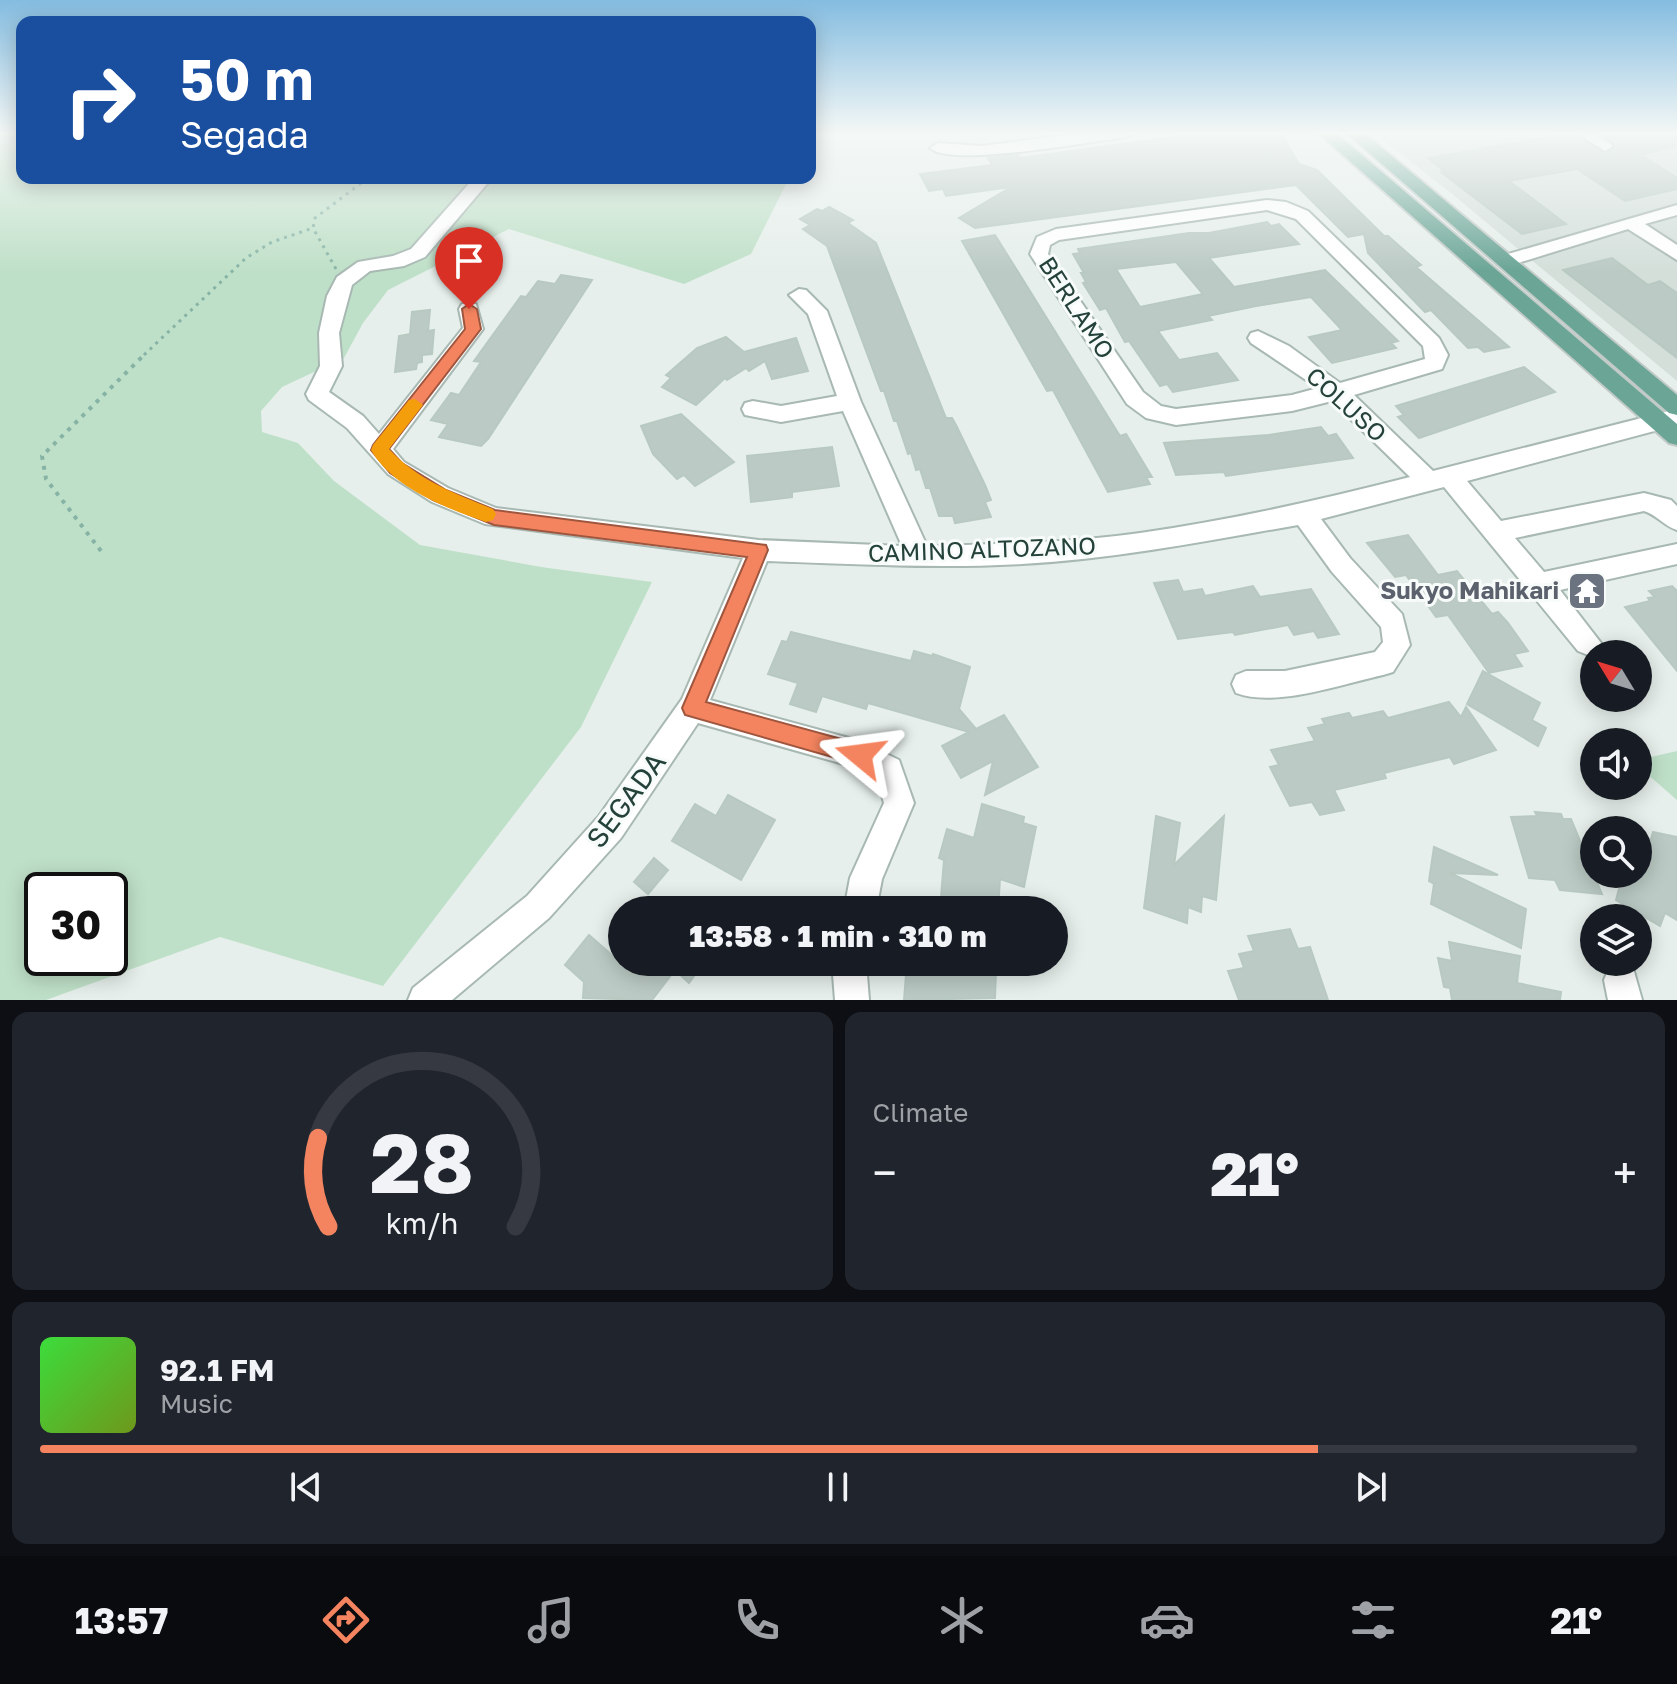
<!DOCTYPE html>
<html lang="en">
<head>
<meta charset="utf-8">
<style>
  :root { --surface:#171b24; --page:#20242c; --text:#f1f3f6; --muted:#9ea1a6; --line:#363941; --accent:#f4845f }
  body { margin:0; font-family:"Golos Text",sans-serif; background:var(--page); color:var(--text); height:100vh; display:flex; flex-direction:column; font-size:30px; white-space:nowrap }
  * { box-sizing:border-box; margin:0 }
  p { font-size:26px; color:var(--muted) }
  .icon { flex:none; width:44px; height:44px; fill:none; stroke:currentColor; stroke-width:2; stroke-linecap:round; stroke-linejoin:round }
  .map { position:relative; height:1000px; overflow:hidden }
  .sheet { display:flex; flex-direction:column; gap:12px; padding:12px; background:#0d0f14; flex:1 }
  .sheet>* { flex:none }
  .banner { position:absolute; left:16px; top:16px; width:800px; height:168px; border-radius:16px; box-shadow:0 4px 20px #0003; background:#1a4fa0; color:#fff; overflow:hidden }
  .needle { width:52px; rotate:308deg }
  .tools { position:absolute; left:1580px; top:640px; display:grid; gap:16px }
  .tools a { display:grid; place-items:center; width:72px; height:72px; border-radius:50%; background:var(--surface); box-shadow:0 4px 20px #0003; font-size:40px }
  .speed { position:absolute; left:24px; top:872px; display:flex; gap:16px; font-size:40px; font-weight:700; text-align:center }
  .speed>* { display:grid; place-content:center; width:104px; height:104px; border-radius:50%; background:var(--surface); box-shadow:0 4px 20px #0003; line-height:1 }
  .speed .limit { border:4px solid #111; border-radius:12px; background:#fff; color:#111 }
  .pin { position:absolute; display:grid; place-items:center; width:68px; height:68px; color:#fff; margin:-82px -34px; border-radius:50% 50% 50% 0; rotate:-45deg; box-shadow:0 0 8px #0007 }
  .pin .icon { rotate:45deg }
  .me { position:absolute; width:88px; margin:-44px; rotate:286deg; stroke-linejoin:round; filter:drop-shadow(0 0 6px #0008) }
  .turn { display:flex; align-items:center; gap:28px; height:168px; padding:0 32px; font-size:36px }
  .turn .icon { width:104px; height:104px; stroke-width:2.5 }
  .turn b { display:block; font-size:56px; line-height:68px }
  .big { font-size:60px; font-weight:800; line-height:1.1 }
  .sheet .card { flex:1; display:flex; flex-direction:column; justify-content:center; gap:12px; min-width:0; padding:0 28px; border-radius:16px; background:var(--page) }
  .sheet .dial { align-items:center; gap:0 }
  .dial svg { height:208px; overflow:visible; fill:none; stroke:var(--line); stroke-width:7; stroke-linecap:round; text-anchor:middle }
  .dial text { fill:var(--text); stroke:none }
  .song { display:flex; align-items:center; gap:24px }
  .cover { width:96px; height:96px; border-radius:12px; background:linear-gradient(135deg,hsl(120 70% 55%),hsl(80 70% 35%)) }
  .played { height:8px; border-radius:4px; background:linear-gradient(90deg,var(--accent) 80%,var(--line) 80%) }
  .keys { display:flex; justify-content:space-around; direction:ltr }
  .heat { display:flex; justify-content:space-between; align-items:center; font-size:44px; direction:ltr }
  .sheet .tiles { flex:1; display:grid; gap:12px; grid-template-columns:1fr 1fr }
  .card:last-child { grid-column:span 2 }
  .trip { position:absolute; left:608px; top:896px; width:460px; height:80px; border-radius:40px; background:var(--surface); box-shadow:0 4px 20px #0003; font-weight:800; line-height:80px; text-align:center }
  .tab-bar { display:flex; height:128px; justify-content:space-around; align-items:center; background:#090b0e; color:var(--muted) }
  .tab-bar .icon { width:56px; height:56px }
  .tab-bar .active { color:var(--accent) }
  .tab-bar b { font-size:36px; color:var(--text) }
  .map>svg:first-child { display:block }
  .built { fill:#d4dfda }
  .green { fill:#bfe0c8; fill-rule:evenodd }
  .building { fill:#bbcac4; stroke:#b8c9c2; stroke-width:2; fill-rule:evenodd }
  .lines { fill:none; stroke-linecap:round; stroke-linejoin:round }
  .minor-casing { stroke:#a8b8b2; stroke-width:4 }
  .major-casing { stroke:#c2cac8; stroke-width:4 }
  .path-far1 { stroke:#86b3a5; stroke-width:3; stroke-dasharray:3 5; stroke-linecap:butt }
  .path { stroke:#86b3a5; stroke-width:4; stroke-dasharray:4 6; stroke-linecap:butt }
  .minor { fill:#fff; fill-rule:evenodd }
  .major { fill:#6aa596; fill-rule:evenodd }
  .route { fill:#f4845f; stroke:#9f563e; stroke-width:2 }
  .slow { fill:#f59e0b }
  .labels { text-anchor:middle; stroke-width:6; stroke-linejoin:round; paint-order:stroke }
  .street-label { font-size:24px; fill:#24423a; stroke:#f7fbf9 }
  .worship-label { font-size:24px; font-weight:bold; fill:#5b616d; stroke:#f7fbf9; text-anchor:end }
  .near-street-label { font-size:28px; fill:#24423a; stroke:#f7fbf9 }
</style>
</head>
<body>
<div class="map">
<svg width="1677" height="1000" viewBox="0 0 1677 1000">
  <rect width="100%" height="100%" fill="#e6efeb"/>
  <polygon class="built" points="1373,132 1677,132 1677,381 1451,193"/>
  <g class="green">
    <path d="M0,132h22v46h767l-38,76 -67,30 -175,-55 -121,61 -25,33 -19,35 -62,29 -21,24 1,21 36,11 36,38 86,64 121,22 111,15 -71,145 -198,259 -163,-49 -174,63h-46zM42,890h68v68h-68z"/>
    <polygon points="1677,751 1677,800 1638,766 1638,760"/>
  </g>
  <g class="building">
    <polygon points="1210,132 1280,132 1299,164 1317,170 1384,236 1388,236 1421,265 1416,267 1509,347 1484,352 1478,347 1468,348 1431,310 1425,312 1368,253 1364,234 1348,237 1296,185 975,228 959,218 1011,187 946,196 943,189 929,191 920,174 992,165 988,158 1018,155 1020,158"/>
    <polygon points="1599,132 1677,132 1677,146 1641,155 1677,178 1677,189 1625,201 1577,169 1509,181 1566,224 1522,234 1441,172 1444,171 1428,158 1572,133 1607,154 1616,146"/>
    <polygon points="829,207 853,220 848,223 876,243 946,418 952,418 956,425 985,485 991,500 985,502 991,517 955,523 953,516 939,516 930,488 926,488 920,469 916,470 911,453 908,454 897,421 894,421 884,391 881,391 827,246 803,229 810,225 800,219 817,209 822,211"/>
    <path d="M1267,222l4,4 8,-2 20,20 -90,14 25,29 91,-17 73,71 -7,2 5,5 -64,15 -23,-26 33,-7 -31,-33 -55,9 -48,10 4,4 -54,11 21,29 38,-7 21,27 -65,12 -6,-8 -7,2 -31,-45 -4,1 -19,-34 -6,2 -17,-27 3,-1 -5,-9h3l-11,-19 7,-1 -2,-4 111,-16h20zM1176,262l27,32 -63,13 -24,-38z"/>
    <polygon points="995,235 1120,436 1126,434 1152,477 1146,477 1150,484 1108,492 1053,390 1047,391 962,241"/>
    <polygon points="1612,258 1648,285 1660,281 1677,293 1677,358 1563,270"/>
    <polygon points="561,275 592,280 488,439 481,446 439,437 448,424 431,420 451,393 459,395 481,362 474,361 521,296 526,297 538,281 555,284"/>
    <polygon points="430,310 428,331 434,330 432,354 422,355 422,362 417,363 416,369 395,372 399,336 410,334 412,312"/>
    <polygon points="726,337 744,352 796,338 808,371 772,379 765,361 749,371 746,368 727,380 725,378 696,405 662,387 671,378 666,375 697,348"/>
    <polygon points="1524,367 1555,392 1419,438 1398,417 1404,415 1396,406"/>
    <polygon points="681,414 734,462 695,486 684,475 677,479 653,454 641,426"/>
    <polygon points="1321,427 1328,436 1336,434 1353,458 1226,476 1224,472 1176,475 1164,443 1268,435"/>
    <polygon points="832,447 839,486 792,492 792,497 751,502 747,456"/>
    <polygon points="1408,535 1438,575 1457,571 1492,614 1498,612 1508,623 1528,651 1514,654 1522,666 1489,673 1448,615 1436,617 1406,575 1395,577 1367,543"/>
    <polygon points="1178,580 1183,592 1202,589 1205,596 1253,586 1260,597 1311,589 1339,634 1318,638 1314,631 1294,635 1288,625 1235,635 1233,632 1178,639 1154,583"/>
    <polygon points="1672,586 1677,591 1677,671 1625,607 1650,601 1648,598 1655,597 1649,591"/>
    <polygon points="791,632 911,661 914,651 932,656 933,654 970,667 959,709 976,729 1004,715 1038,767 985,795 993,761 961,778 942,746 969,732 868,703 866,709 822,696 816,712 790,704 798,683 768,674 782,641 787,642"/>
    <polygon points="1483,671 1540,703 1532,720 1546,728 1538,746 1467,704"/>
    <polygon points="1449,702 1461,717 1466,707 1496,750 1454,764 1450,757 1384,773 1386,778 1334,790 1344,810 1320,815 1312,802 1290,806 1270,767 1279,765 1271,750 1315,741 1308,728 1325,724 1322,719 1349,713 1352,718 1383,711 1388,718"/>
    <polygon points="728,795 775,820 741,880 672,841 695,804 716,816"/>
    <polygon points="982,804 1024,817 1023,823 1036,827 1024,887 1000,879 998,910 940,910 944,860 939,858 947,829 974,838"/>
    <polygon points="1535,812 1561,814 1563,819 1571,819 1602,894 1560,890 1555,880 1529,878 1511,817 1537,816"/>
    <polygon points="1156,816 1180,823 1174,865 1224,816 1216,900 1202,896 1201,912 1188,907 1187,923 1144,908"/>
    <polygon points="1653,832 1677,837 1677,920 1665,913 1660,926 1616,900 1623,874 1638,874 1638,836 1650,843"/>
    <polygon points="1434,847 1498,875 1450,873 1526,909 1521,948 1431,904 1434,884 1429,881"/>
    <polygon points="654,858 668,870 648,894 634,882"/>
    <polygon points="1290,929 1298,949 1310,947 1328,1000 1239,1000 1228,971 1244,968 1239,954 1254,951 1248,936"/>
    <polygon points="589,935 620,962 704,962 689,983 675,970 652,1000 583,998 584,982 565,965"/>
    <polygon points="1449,942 1520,956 1517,983 1561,992 1560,1000 1452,1000 1450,988 1444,987 1438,958 1452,961"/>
    <polygon points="907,962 948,962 996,971 995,998 904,1000"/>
  </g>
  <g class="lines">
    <defs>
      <g id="minor">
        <path d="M1089,132h46l-8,5c-34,4 -176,31 -197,11l8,-5 44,3z"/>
        <polygon points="1575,132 1594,132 1613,146 1605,151"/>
        <path d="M474,178h18l-67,79 -21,9 -34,5 -18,14 -13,48 3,33 -13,26 34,24 16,18 84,-106 -4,-19 3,-5h14l7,25 -90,120 11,13 44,26 48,20 263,32 143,6 -59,-135 -62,11 -36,-7 -3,-6 3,-6 8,-2 28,5 56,-10 -29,-82 -19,-19 10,-6 7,1 21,21 34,91 66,144c71,-2 143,-3 213,-13 91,-13 181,-33 270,-56l-78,-76 -40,10 -116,14 -30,-7 -19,-14 -97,-150 7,-17 19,-8 211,-29 19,2 22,9 131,127 9,17 -6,14 -88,26 79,76 244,-62v16l-210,56 34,40 143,-28 27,7 6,6v24c-13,-4 -20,-15 -33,-19l-129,27 29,34 133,-28v20l-117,26 41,53 -3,8 -10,4 -10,-4 -134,-164 -123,32 29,39 52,56 8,31 -17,27 -10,3c-41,9 -107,33 -147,18l-4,-9 4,-9 10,-4h39l90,-19 8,-10 -2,-15 -49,-55 -34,-47c-92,16 -183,34 -276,39 -85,5 -170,0 -255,-3l-57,139 150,41 39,19 15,43 -32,76 -6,31h-32l6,-32 34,-75 -7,-24 -23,-12 -156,-44 -77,115 -72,80 -97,82h-44l5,-12 114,-92 72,-80 83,-117 61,-141 -258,-34 -53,-22 -44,-28 -41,-46 -38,-28 -3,-6 14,-28 -1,-33 8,-37 10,-19 21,-15 35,-6 18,-7zM1267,210l29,9 127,127 2,13 -85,24 -51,-37 -31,-15 -7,2 -3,5 3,5 67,45 -26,7 -116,14 -15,-3 -18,-14 -95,-138 2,-9 9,-5z"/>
        <polygon points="1677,205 1677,215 1645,224 1677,245 1677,260 1628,229 1505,267 1495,261 1498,257"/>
        <polygon points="832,962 866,962 869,1000 835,1000"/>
        <polygon points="1621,963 1633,968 1642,1000 1608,1000 1604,980 1609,968"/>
      </g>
      <g id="major">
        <polygon points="1317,132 1335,132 1677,424 1677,445 1669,443"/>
        <polygon points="1345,132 1363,132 1677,395 1677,415 1669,413"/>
      </g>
    </defs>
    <use href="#minor" class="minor-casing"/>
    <use href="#major" class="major-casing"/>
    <g class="path-far1">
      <polyline points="336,269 313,228 315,218 368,178"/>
      <polyline points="144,355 246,258 272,242 313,228"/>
    </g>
    <polyline class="path" points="101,551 46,479 42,456 146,353"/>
    <use href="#minor" class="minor"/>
    <use href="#major" class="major"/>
  </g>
  <linearGradient id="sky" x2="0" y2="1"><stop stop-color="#84bce0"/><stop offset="0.49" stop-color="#f4f8f6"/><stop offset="1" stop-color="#f4f8f6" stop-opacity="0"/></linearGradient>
  <rect width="1677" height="272" fill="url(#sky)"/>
  <polygon class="route" points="469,304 477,309 481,329 389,449 402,463 446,490 495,510 766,545 768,550 706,702 860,744 868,747 871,755 868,762 860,765 685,715 682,708 747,557 494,525 433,500 390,473 371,450 373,445 465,329 462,309"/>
  <path class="slow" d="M415,399l8,6 -34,44c28,31 67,45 104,60l3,5 -3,6 -7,2c-40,-14 -93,-34 -115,-72l2,-5 36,-45z"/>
  <defs>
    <symbol id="temple-square" viewBox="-11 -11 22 22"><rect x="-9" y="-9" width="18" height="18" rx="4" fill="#6b7280" stroke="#f7fbf9"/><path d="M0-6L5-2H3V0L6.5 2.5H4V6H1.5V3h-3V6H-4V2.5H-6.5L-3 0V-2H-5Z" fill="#fff"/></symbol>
  </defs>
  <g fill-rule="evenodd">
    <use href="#temple-square" x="1565" y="569" width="44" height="44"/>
  </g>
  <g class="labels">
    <g class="street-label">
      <text transform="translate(1076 308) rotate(57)" y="8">BERLAMO</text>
      <text transform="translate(1346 405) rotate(42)" y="8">COLUSO</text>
      <text transform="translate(982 550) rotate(-2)" y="8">CAMINO ALTOZANO</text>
    </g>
    <g class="worship-label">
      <text x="1559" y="599">Sukyo Mahikari</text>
    </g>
    <g class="near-street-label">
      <text transform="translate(626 800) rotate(-53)" y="10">SEGADA</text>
    </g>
  </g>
</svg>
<div class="tools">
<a><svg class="needle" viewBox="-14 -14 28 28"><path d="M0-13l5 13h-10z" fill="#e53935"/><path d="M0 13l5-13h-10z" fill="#9ea1a6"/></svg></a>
<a><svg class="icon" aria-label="sound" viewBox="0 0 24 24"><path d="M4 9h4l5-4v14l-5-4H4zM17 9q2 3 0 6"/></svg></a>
<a><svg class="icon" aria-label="search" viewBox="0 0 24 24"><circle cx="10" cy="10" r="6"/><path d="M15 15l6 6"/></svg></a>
<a><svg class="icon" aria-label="layers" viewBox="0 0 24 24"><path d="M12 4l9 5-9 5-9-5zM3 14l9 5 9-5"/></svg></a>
</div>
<div class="speed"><div class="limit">30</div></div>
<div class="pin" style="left:469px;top:309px;background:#d93025"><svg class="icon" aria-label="arrive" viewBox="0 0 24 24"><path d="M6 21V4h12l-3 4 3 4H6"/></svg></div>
<svg class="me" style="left:860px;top:755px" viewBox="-20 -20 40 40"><path d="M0-17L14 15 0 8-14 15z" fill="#f4845f" stroke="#fff" stroke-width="4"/></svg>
<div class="trip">13:58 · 1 min · 310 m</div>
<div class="banner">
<div class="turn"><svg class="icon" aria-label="right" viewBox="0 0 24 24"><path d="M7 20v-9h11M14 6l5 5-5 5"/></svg><div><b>50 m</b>Segada</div></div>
</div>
</div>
<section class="sheet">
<div class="tiles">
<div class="card dial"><svg viewBox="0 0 100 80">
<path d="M14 69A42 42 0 1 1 86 69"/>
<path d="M14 69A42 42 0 0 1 10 35" stroke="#f4845f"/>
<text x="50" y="56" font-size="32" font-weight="700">28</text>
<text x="50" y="72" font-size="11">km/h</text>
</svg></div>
<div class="card"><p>Climate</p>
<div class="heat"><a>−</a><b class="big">21°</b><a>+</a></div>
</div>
<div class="card">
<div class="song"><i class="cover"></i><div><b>92.1 FM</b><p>Music</p></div></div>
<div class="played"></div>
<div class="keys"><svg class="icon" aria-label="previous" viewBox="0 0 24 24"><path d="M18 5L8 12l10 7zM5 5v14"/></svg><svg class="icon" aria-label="pause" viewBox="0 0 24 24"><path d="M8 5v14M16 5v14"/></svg><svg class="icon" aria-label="next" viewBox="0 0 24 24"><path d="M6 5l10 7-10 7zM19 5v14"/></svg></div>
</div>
</div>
</section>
<nav class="tab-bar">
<b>13:57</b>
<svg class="icon active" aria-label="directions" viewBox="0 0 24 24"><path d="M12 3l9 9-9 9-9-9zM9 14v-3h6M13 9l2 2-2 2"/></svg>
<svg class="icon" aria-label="music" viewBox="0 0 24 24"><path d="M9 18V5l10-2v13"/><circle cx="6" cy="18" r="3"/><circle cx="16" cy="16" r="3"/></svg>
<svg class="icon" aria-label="phone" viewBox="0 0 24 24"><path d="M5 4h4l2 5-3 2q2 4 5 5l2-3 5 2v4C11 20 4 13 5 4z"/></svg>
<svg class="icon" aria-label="climate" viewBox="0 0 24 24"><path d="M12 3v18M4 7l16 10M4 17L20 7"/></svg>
<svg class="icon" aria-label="car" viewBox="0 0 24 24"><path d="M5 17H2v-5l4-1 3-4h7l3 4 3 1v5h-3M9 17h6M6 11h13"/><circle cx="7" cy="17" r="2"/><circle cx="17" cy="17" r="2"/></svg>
<svg class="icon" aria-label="filters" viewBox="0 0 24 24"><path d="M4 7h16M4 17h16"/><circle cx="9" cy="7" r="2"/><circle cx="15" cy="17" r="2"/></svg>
<b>21°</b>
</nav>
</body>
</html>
